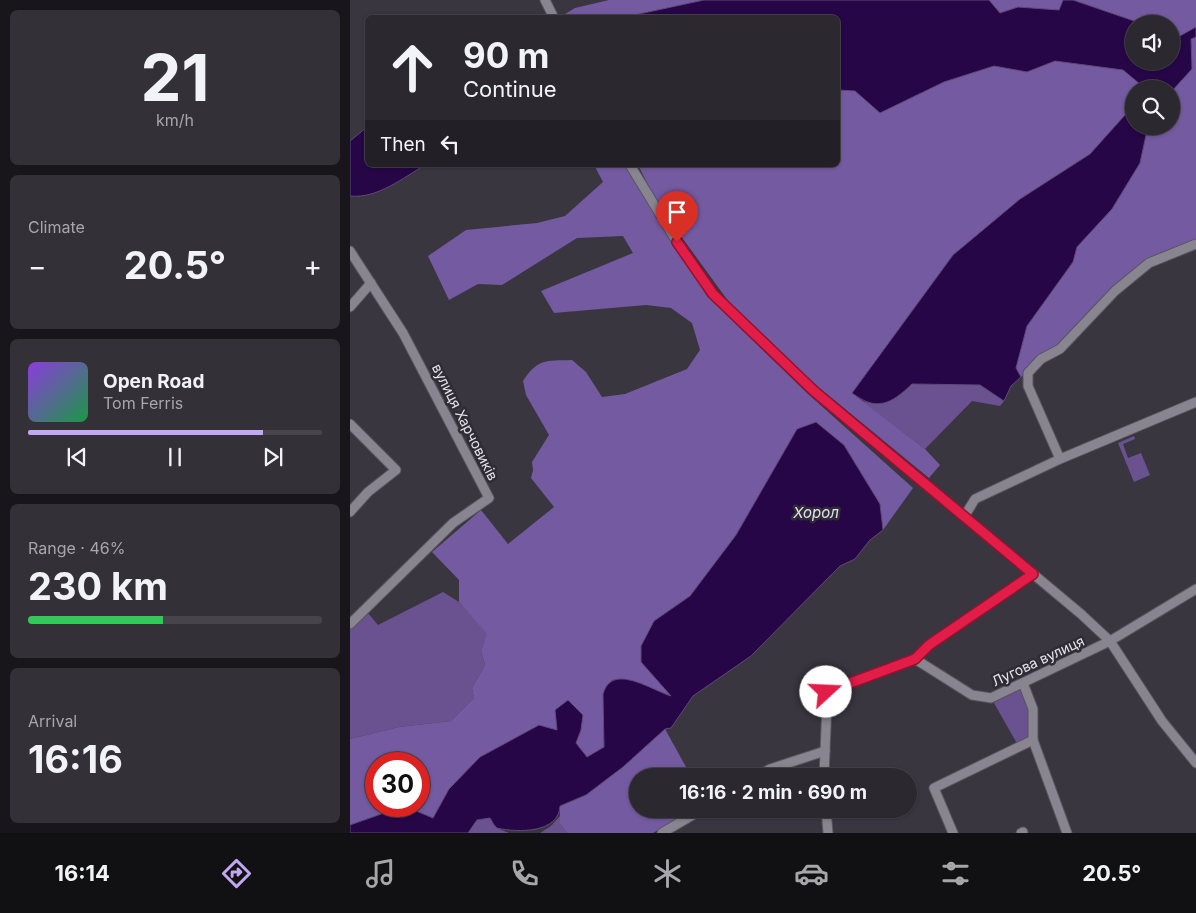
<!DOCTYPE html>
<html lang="en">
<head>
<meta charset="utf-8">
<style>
  :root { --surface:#2b2830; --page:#333038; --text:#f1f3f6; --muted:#a6a6ab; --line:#47444c; --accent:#c2a8f3 }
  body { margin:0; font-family:Inter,sans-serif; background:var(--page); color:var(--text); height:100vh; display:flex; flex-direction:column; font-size:19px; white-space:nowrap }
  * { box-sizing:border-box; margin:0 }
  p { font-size:16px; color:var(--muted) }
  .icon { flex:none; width:28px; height:28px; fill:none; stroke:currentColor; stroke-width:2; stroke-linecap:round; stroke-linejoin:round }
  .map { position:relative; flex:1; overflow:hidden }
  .side { display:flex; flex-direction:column; gap:10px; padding:10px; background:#18161a; width:350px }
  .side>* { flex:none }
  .guide { position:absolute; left:15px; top:15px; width:475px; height:152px; border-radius:8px; box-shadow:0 1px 4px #0004,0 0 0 1px var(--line); background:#2b2830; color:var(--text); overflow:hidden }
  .controls { position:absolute; left:775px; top:15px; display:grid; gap:10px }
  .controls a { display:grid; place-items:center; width:55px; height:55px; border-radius:50%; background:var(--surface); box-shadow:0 1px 4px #0004,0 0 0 1px var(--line); font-size:25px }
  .speed { position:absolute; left:15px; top:752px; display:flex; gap:10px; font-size:25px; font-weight:700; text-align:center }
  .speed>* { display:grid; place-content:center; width:65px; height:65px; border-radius:50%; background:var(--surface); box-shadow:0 1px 4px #0004,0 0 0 1px var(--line); line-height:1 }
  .speed .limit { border:8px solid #d22; background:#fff; color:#111 }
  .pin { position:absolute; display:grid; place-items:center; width:42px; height:42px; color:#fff; margin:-51px -21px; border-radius:50% 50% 50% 0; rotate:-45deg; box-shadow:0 0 5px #0007 }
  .pin .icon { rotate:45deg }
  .me { position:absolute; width:55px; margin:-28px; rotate:70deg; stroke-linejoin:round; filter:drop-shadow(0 0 4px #0008) }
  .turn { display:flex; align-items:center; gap:18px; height:105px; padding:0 15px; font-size:22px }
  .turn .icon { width:65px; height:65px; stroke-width:2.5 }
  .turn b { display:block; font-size:35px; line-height:42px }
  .then { display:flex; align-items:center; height:48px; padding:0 15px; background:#0003; gap:10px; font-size:19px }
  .big { font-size:38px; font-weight:700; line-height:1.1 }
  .side .card { flex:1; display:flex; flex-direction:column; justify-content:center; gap:8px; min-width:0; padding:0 18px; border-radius:8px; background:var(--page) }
  .side .dial { align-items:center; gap:0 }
  .dial b { font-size:65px; line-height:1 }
  .song { display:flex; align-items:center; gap:15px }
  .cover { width:60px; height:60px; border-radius:8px; background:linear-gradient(135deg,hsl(270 70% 55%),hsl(140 70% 35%)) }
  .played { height:5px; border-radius:2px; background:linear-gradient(90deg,var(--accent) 80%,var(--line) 80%) }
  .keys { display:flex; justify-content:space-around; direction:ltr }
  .heat { display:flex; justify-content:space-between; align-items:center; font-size:28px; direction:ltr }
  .charge { height:8px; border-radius:4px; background:linear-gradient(90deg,#34c759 46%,var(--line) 0) }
  .trip { position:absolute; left:279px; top:768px; width:288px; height:50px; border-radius:25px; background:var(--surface); box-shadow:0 1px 4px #0004,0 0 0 1px var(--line); font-weight:700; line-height:50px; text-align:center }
  .tab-bar { display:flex; height:80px; justify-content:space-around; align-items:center; background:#111013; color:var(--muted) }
  .tab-bar .icon { width:35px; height:35px }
  .tab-bar .active { color:var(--accent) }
  .tab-bar b { font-size:22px; color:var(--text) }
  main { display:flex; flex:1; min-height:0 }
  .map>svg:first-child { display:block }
  .green { fill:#6a5291 }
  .forest { fill:#745aa0 }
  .water { fill:#260647; stroke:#604978 }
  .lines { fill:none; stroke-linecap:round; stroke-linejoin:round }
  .minor-casing { stroke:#57555d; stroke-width:11 }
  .minor { stroke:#898590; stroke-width:9 }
  .route-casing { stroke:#92132f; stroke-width:12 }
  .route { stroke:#e11d48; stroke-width:9 }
  .labels { text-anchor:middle; stroke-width:5; stroke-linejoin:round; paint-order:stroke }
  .street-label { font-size:14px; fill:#e6e4eb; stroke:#2f2c35 }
  .water-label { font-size:15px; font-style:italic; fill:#e5dff3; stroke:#2f2c35 }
</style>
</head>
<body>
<main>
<section class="side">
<div class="card dial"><b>21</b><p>km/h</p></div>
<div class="card"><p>Climate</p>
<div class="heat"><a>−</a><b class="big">20.5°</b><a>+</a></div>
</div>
<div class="card">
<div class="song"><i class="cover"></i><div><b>Open Road</b><p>Tom Ferris</p></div></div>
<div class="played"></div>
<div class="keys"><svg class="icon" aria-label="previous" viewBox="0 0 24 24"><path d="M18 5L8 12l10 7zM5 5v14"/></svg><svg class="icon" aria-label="pause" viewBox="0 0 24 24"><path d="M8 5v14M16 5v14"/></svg><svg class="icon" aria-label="next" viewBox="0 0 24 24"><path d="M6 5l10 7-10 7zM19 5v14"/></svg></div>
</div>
<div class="card"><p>Range · 46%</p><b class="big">230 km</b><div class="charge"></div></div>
<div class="card"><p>Arrival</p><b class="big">16:16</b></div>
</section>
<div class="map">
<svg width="846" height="833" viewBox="0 0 846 833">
  <rect width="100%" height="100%" fill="#393640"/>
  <g class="green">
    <path d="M562,384l68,1 24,16 -4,5 -28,-5 -47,48 -63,-48c24,7 33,-1 50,-17z"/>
    <polygon points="784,436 785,439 773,444 778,458 791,453 800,475 784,482 768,443"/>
    <polygon points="93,592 109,602 138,634 131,651 135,665 122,688 124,698 101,721 49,727 0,739 0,624 17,612 28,625"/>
    <polygon points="675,688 683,709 683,740 669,747 644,703 648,698"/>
    <polygon points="210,816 210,824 217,833 190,833 201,826"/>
    <polygon points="140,818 147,828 159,833 118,833 127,820"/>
  </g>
  <g class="forest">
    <polygon points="259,0 354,0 275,17 210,17 225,8"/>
    <polygon points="639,0 713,0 710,10 668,7 649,13"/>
    <polygon points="723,0 846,0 846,27 828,37 821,34 821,24 793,24"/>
    <polygon points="846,37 846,244 799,263 710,349 671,377 665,368 677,326 723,262 726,247 762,209 790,163 798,126 821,126 821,92 842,69 841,39"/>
    <polygon points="705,61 773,70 796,89 784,89 784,105 740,154 670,199 603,255 502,393 575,449 590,465 579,478 455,376 384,309 309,206 288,165 488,165 488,90 505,91 594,82 644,66 677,72"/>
    <path d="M244,165h31l82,131 100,97 106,95 -30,42 -3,-26 -36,-59 -47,-16 -61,106 -46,61 -36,25 -13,25v16l31,34 -46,-17 -14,1 -9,14 1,53 -17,10 -11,-14 5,-13h-24l-108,59 -16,29 -27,-12h13v-42h-43v42h28l-54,19v-86l49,-12 52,-6 23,-23 -2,-10 13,-23 -4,-14 6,-17 -28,-32v-22l-27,-28 49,-42 27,34 46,-37 -23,-29 2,-8 -1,-8 17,-27 -23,-40 -3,-14c15,-23 23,-20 49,-21l14,12 16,25 23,-3 62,-25 13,-19 -8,-27 -21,-15 -25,-3 -92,8 -13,-22 92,-38 -10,-17 -46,2 -75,47 -24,-1 -29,16 -21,-44 38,-26 71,-7 28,-7 38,-34z"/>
    <polygon points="315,729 341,776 288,776 288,809 345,809 303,833 217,833 210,824 210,806 236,795 273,767"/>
  </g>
  <g class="water">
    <polygon points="354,0 639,0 650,13 668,7 709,10 713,0 723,0 793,24 784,24 784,61 821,61 821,34 828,37 846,27 846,37 841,39 842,69 821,92 821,89 796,89 773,70 705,61 677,72 644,66 594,82 530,113 505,91 488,90 488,18 275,17"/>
    <path d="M784,105v21h14l-8,37 -28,46 -35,38 -4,15 -46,64 -11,42 5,9 -10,9 -7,15 -24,-16 -68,-1c-21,20 -35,28 -60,9l101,-138 67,-56 70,-45z"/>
    <path d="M17,127l1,38h57c-22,13 -48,34 -75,31v-55z"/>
    <path d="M466,422l28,23 36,59 3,26 -13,10 -15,19 -15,7 -89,90 -58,40 -22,32 -6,1 -42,38 -37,28 -26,11c-1,27 -42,27 -63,22 -3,-2 -5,-7 -7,-10l-13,2 -9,13h-118v-8l54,-19 29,12 16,-29 31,-32 59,-32 18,5 -2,-20 13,-10 15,15 -2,15 -5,13 11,14 17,-10 -1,-53c9,-32 48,-4 68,2l-30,-34v-16l13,-25 36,-25 46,-61 61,-106z"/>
  </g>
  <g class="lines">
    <defs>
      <g id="minor">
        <polyline points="195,0 204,18"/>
        <polyline points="280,165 327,242 363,294 464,391 731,614 760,641 812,721 846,763"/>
        <polyline points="0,251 53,333 139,498 103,523 0,624"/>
        <polyline points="0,307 21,283"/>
        <polyline points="0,424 46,470 18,492 0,512"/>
        <polyline points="710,459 678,386 678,373 691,359 710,349 765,291 799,263 846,244"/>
        <polyline points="614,517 625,499 710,459 846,402"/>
        <polyline points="565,659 622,695 641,698 760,641 846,589"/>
        <polyline points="673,683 683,709 683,740 717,833"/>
        <polyline points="408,776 420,769 475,751"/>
        <polyline points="474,776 477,703 476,692 565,659 579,645 683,574"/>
        <polyline points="476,809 478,833"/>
        <polyline points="312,833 353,809"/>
        <polyline points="603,833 584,788 683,740"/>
        <polyline points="671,833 673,832"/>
      </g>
    </defs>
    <use href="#minor" class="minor-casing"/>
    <use href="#minor" class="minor"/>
  </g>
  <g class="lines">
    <defs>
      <polyline id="route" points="327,242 363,294 464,391 683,574 579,645 565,659 476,692"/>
    </defs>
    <use href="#route" class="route-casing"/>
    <use href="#route" class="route"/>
  </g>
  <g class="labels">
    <g class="street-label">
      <text transform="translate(115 422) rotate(63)" y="5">вулиця Харчовиків</text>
      <text transform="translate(688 661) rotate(-25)" y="5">Лугова вулиця</text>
    </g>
    <g class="water-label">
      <text x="466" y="518">Хорол</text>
    </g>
  </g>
</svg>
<div class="controls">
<a><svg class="icon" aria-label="sound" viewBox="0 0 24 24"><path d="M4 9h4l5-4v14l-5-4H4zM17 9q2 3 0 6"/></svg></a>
<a><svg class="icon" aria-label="search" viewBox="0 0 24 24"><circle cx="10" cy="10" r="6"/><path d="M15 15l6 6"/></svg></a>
</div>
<div class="speed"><div class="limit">30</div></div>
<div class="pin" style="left:327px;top:242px;background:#d93025"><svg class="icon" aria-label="arrive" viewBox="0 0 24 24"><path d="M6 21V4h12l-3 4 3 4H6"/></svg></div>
<svg class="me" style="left:476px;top:692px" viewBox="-20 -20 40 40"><circle r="19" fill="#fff"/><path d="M0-13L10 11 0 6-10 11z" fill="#e11d48"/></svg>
<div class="trip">16:16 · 2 min · 690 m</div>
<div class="guide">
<div class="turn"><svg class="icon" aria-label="ahead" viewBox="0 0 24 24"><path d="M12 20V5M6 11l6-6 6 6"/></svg><div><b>90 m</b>Continue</div></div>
<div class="then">Then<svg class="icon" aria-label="left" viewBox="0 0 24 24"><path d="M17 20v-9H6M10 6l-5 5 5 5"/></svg></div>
</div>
</div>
</main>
<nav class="tab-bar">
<b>16:14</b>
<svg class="icon active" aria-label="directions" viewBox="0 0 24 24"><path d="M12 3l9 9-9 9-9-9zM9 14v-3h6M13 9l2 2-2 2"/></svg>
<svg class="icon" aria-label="music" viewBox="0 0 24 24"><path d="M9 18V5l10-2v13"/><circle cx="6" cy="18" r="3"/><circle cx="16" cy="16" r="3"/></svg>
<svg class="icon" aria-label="phone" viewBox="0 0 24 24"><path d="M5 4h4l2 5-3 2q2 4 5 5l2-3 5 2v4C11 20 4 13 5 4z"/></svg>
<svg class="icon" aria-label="climate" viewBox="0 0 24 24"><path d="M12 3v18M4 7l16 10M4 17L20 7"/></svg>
<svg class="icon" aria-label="car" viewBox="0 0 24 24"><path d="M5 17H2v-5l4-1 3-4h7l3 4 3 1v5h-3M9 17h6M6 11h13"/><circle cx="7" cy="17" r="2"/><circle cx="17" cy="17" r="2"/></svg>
<svg class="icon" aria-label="filters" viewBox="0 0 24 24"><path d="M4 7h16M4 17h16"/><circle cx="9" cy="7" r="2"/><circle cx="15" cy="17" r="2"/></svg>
<b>20.5°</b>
</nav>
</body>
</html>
